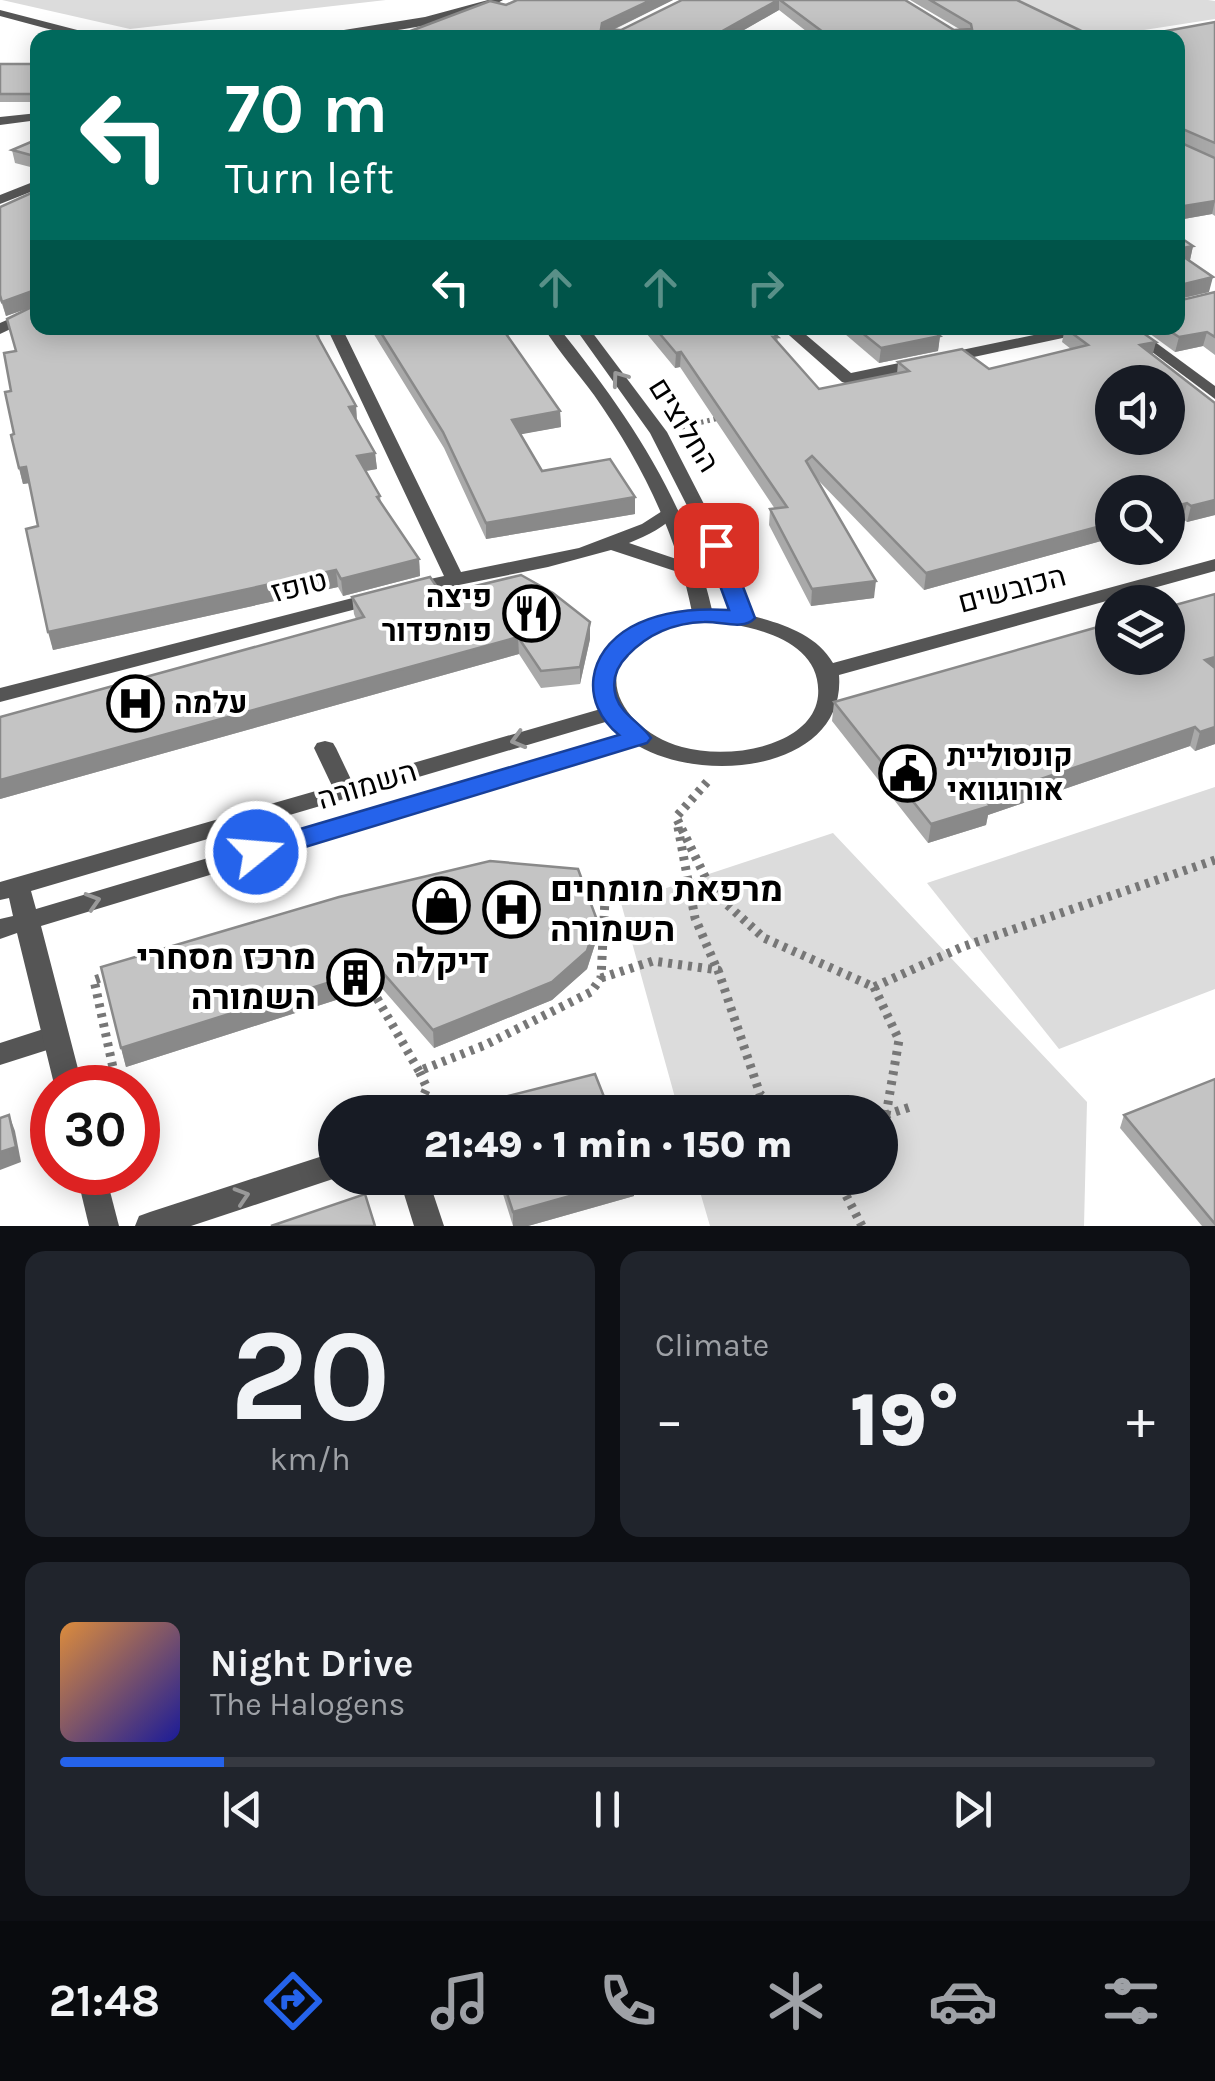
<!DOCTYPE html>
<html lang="en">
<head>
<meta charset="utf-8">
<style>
  :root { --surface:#171b24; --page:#20242c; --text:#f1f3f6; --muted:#9ea1a6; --line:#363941; --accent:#2563eb }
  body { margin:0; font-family:Karla,Heebo,sans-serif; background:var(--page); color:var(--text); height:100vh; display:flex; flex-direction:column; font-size:38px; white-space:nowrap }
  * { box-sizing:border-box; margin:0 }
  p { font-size:32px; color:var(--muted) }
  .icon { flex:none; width:55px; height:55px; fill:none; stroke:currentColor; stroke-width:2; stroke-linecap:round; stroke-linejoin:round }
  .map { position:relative; height:1226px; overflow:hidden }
  .panel { display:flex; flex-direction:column; gap:25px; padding:25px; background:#0d0f14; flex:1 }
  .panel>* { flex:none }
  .hud { position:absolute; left:30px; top:30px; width:1155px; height:305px; border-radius:20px; box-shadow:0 5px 25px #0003; background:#00695c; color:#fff; overflow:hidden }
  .controls { position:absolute; left:1095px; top:365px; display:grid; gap:20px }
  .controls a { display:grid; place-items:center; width:90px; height:90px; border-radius:50%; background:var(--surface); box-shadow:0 5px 25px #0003; font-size:50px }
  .speed { position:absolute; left:30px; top:1065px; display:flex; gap:20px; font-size:50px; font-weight:700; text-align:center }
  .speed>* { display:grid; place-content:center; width:130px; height:130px; border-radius:50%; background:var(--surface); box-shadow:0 5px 25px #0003; line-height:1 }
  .speed .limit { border:15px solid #d22; background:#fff; color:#111 }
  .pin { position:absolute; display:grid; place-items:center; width:85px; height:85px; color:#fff; margin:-42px; border-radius:20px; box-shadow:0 5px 15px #0006 }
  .me { position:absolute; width:110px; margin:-55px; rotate:73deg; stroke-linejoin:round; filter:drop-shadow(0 0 8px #0008) }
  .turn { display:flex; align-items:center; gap:35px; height:210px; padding:0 30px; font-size:45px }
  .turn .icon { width:130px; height:130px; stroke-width:2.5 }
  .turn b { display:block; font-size:70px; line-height:85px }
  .lanes { display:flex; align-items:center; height:95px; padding:0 30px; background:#0003; justify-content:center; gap:50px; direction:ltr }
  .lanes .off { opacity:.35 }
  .big { font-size:75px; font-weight:800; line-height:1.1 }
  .panel .widget { flex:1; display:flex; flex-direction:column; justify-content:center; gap:15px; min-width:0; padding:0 35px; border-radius:20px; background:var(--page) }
  .panel .dial { align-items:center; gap:0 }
  .dial b { font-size:130px; line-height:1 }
  .song { display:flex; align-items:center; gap:30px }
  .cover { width:120px; height:120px; border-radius:15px; background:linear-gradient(135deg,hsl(30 70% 55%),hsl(240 70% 35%)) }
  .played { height:10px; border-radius:5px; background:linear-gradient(90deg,var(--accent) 15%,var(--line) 15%) }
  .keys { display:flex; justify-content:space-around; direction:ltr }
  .heat { display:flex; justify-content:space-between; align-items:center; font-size:55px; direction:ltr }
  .panel .tiles { flex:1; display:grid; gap:25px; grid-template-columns:1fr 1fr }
  .widget:last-child { grid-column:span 2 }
  .trip { position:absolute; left:318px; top:1095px; width:580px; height:100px; border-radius:50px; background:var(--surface); box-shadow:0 5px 25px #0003; font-weight:800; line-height:100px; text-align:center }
  .tabs { display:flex; height:160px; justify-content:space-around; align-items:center; background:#090b0e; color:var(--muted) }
  .tabs .icon { width:70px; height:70px }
  .tabs .on { color:var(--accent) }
  .tabs b { font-size:45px; color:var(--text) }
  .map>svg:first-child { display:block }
  .green { fill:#dcdcdc }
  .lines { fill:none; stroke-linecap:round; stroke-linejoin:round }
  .path-far1 { stroke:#777; stroke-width:5; stroke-dasharray:2.5 4; stroke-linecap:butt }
  .path { stroke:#777; stroke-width:9; stroke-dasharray:4 6; stroke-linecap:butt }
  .service { fill:#555; fill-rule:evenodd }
  .minor { fill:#555; fill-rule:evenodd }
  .tertiary { fill:#555; fill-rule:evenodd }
  .wall { fill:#a9a9a9 }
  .shaded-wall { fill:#898989 }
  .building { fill:#c4c4c4; stroke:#898989; stroke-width:2.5; fill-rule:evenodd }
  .oneway { stroke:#999 }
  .route { fill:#2563eb; stroke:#184099; stroke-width:2.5 }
  .labels { text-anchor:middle; stroke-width:8; stroke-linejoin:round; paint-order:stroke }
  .street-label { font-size:30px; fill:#000; stroke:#fff }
  .poi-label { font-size:30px; font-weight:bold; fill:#000; stroke:#fff; text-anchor:start }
  .near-poi-label { font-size:35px; font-weight:bold; fill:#000; stroke:#fff; text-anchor:start }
</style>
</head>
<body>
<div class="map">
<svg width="1215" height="1226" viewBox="0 0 1215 1226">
  <rect width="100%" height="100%" fill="#fff"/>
  <g class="green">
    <polygon points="2,0 386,0 130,29"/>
    <polygon points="1010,0 1208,0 1215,1 1215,19 1099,37"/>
    <polygon points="1215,787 1215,989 1059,1049 927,883"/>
    <polygon points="833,833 1087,1102 1084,1226 710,1226 696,1178 880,1178 880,1112 679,1112 621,903"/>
  </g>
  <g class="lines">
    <polyline class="path-far1" points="682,427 723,417"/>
    <g class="path">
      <polyline points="707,782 676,817 712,891 764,938 874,987 962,947 1215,860"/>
      <polyline points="678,827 695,918 717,969"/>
      <polyline points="109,975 94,980 115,1077"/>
      <polyline points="601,978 653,961 718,970 760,1094 783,1112"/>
      <polyline points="367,981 419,1071"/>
      <polyline points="874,987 899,1040 886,1115 880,1117"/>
      <polyline points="416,1112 427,1088 419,1071 485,1045 591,992 601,978 605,899 579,889"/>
      <polyline points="886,1115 910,1107"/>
      <polyline points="837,1178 862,1226"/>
    </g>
    <g class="service">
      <polygon points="325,741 333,743 336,748 356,790 353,796 337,796 334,790 314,748 317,743"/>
      <polygon points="56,1025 66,1028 69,1036 66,1044 0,1065 0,1043"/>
    </g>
    <g class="minor">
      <polygon points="38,113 38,120 0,125 0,117"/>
      <polygon points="38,180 38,189 0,204 0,195"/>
      <polygon points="38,306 38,316 0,334 0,323"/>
      <path d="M327,328h15l119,244 118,-24 63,-24 28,-18 6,2 3,4c-14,15 -31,23 -50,31l71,24 3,4 -10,6 -82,-27 -63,17 -139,28 -7,-2 -3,-4 3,-4 42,-9z"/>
      <polygon points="781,328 798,328 851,373 1067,328 1094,328 1086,333 848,384 842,382"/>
      <polygon points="1120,328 1136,328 1215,386 1215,399"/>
      <polygon points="376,592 386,598 383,602 0,702 0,688"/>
      <polygon points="611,706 622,713 619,718 31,891 36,909 630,733 646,733 649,738 646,743 41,926 83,1088 55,1088 17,933 0,939 0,919 13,916 9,898 0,900 0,882"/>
      <polygon points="335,1152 336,1178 191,1226 135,1226 139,1216 150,1212"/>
      <polygon points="76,1172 105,1172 119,1226 89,1226"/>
      <polygon points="399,1178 428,1178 444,1226 414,1226"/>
    </g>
    <g class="tertiary">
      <path d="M488,0h15c-47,28 -154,38 -209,38l131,-21z"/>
      <polygon points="0,10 85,32 126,38 82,38 0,16"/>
      <path d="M544,328h15c68,85 129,174 153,282l20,2 -25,-67 -57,-112 -75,-105h14l78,104 58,113 28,71c31,8 64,19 80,47l382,-104v12l-376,104c9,112 -196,117 -237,35 -4,-9 -6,-20 -9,-29l13,-33 32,-23 54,-13c-16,-80 -51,-150 -98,-217 -16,-22 -36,-44 -50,-67zM703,621c44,3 120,17 115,75 -2,21 -19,36 -38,44 -28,13 -69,15 -98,7 -57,-16 -98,-77 -31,-112 15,-8 36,-10 52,-14z"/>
    </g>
  </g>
  <g class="wall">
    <polygon points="517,0 673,0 613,30 621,30 682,0 905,0 954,30 961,30 910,0 1017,0 1096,38 815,38 779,10 730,38 392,38 506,5"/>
    <polygon points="1215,22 1215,216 1212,214 1178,220 1178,38"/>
    <rect x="0" y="64" width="38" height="38"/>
    <polygon points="38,139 38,169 15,163 12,150"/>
    <polygon points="38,190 38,328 318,328 320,340 356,406 357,422 375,453 377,469 366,471 380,496 381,504 419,559 420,576 343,596 338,587 53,650 26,529 38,526 29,483 23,484 11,435 14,434 5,392 11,391 4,353 16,351 7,319 31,307 6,316 1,301 0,302 0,207"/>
    <polygon points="1178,236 1193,246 1190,260 1188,261 1209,292 1180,299 1182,300 1215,292 1215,355 1203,346 1175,352 1142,328 1178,328"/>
    <polygon points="370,328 502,328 560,411 561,427 520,434 542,471 635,514 486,539 444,448"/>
    <polygon points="642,328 768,328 778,337 777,342 819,389 897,374 898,362 989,369 1071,349 1062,342 1065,328 1153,355 1215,515 1187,522 1183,519 1168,523 1168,492 1112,492 1112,538 924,590 816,478 874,598 811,606 769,525 770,509 775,509 680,367 675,368"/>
    <polygon points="838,328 929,328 940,336 938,351 879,363"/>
    <polygon points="442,594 590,622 590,639 580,684 541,688 519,654 0,799 0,717 356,619 354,614 352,597"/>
    <polygon points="1215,594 1215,744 1195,751 1190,746 988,815 986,825 928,843 832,721 834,702"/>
    <polygon points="597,938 587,969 552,1000 434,1048 380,986 126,1067 101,967"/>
    <polygon points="1215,1079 1215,1226 1202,1226 1120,1128 1124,1115"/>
    <polygon points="498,1178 634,1178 634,1196 528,1226 513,1226"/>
  </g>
  <g class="shaded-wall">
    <polygon points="651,0 673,0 602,35 601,38 602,23"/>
    <polygon points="779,0 779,10 730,38 716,38 717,34"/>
    <polygon points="1215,201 1212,214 1178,220 1178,207"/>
    <polygon points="1193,246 1190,260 1178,263 1178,249"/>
    <polygon points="1213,277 1209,292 1178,299 1180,285"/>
    <polygon points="38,289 38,305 6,316 2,302"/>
    <polygon points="1207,332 1203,346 1175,352 1179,337"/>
    <polygon points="940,336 938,351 879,363 881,348"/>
    <polygon points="1156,342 1152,357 1140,345"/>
    <polygon points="681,352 680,367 675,368 676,353"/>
    <polygon points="356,406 357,422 349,407"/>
    <polygon points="560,411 561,427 512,436 512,420"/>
    <polygon points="375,453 377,469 359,472 357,456"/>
    <polygon points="26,467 30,483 23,484 19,468"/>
    <polygon points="635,497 635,514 486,539 486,523"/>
    <polygon points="1215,500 1215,515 1187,522 1191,506"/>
    <polygon points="1187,503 1183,519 1168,523 1168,508"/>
    <polygon points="1112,523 1112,538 924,590 926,573"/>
    <polygon points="419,559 420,576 343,596 341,579"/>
    <polygon points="336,570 338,587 53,650 48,632"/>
    <polygon points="876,581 874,598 811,606 812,589"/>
    <polygon points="590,622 590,639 580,684 580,667"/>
    <polygon points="518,637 519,654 0,799 0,780"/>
    <polygon points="1215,657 1215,674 1205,660"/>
    <polygon points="1195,727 1190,746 988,815 986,825 928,843 931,824 984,798"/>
    <polygon points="1215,727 1215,744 1195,751 1200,732"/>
    <polygon points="597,920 597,938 587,969 552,1000 434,1048 433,1030"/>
    <polygon points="378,967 380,986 126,1067 121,1048"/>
    <polygon points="9,1115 15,1131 21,1162 0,1170 0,1152"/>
    <polygon points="634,1178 634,1196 528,1226 513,1226 513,1212"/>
  </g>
  <g class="building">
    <polygon points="517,0 651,0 602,23 601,29 621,30 682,0 778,0 717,34 709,32 699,38 392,38 490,1 506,5"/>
    <polygon points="780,0 905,0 954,30 972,29 971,24 930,0 1017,0 1096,38 831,38"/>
    <polygon points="1215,22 1215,143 1178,127 1179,142 1215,158 1215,201 1178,207 1178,38 1128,38"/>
    <polygon points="0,64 38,64 36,94 0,94"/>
    <polygon points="38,139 38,157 12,150"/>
    <polygon points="38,190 38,289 2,302 0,295 0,207"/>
    <polygon points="1178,236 1193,246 1178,249"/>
    <polygon points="1178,253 1213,277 1180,285 1178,297 1182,300 1215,292 1215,337 1207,332 1179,337 1165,328 1178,328 1178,306 1182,306 1178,302"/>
    <polygon points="38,291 38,328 318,328 319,329 314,330 356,406 349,407 375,453 357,456 380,496 377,497 419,559 341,579 336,570 48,632 26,529 38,526 26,467 19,468 11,435 14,434 5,392 11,391 4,353 16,351 7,319 36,305"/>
    <polygon points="378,328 502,328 560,411 512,420 542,471 610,459 635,497 486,523 443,432"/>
    <path d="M655,328h113l10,9h-5l46,52 90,-18 -11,-9 64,-13 27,20 99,-24 -23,-17h71l20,14 -16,3 75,58v97l-24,6 -4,-3 -19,5v-16h-56v31l-186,50 -114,-117 -6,5 70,120 -64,8 -42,-80 17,-2 -106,-155 -5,1zM1112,382h56v56h-56z"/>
    <polygon points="856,328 929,328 940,336 881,348"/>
    <polygon points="521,575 553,593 590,622 580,667 541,671 518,637 0,780 0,717 364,617 352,597 430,577 442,594"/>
    <polygon points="1215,594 1215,657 1205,660 1215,668 1215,727 1200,732 1195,727 984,798 990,806 931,824 834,702 1112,623 1112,658 1168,658 1168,607"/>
    <polygon points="490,861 578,869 597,920 587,951 552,982 433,1030 378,967 121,1048 101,967 339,897"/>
    <polygon points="595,1074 610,1112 483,1112 480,1103"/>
    <polygon points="1215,1079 1215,1224 1124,1115"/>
    <polygon points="9,1115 16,1147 0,1152 0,1118"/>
    <polygon points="502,1178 634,1178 513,1212"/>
    <polygon points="365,1194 375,1226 271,1226"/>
  </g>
  <defs><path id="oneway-chevron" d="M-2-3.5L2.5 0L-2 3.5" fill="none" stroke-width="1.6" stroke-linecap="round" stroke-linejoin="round" transform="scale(2.5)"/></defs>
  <g class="oneway">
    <use href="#oneway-chevron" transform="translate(619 378) rotate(-126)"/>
    <use href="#oneway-chevron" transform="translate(518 740) rotate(164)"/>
    <use href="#oneway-chevron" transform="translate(93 901) rotate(-17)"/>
    <use href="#oneway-chevron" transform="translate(242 1196) rotate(-18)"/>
  </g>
  <path class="route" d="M716,539l11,6 28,73c-12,13 -34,3 -51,4 -30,1 -56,12 -76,33 -11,11 -17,25 -12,42 6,18 25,26 35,41l-4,5 -391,119 -10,-3 -4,-7 4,-7 373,-110c-40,-33 -32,-83 12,-108 29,-16 66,-19 98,-17l-24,-65z"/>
  <defs>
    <symbol id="restaurant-ring" viewBox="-11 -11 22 22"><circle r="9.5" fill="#fff" stroke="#000" stroke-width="1.5"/><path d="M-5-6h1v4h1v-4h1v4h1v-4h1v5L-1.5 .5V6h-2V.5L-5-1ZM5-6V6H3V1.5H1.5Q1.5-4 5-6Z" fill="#000"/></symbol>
    <symbol id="hospital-ring" viewBox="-11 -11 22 22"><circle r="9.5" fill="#fff" stroke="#000" stroke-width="1.5"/><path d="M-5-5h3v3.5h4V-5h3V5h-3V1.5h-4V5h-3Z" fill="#000"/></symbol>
    <symbol id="civic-ring" viewBox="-11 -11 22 22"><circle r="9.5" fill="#fff" stroke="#000" stroke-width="1.5"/><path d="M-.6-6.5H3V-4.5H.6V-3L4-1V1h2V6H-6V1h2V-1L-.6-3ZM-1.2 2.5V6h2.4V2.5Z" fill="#000"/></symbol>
    <symbol id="shop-ring" viewBox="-11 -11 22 22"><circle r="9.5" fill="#fff" stroke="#000" stroke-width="1.5"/><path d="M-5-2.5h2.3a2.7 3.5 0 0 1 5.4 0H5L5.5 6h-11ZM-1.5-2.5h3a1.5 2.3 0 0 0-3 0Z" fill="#000"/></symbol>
    <symbol id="building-ring" viewBox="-11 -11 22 22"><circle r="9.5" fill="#fff" stroke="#000" stroke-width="1.5"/><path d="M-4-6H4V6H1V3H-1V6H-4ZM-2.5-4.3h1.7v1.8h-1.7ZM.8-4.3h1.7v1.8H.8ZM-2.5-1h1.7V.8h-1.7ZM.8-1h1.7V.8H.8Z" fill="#000"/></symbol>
  </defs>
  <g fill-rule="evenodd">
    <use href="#restaurant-ring" x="500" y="582" width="63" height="63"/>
    <use href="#hospital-ring" x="104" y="672" width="63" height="63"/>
    <use href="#civic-ring" x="876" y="742" width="63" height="63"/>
    <use href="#shop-ring" x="410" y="874" width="63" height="63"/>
    <use href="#hospital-ring" x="480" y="878" width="63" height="63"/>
    <use href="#building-ring" x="324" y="946" width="63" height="63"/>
  </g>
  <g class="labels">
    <g class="street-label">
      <text transform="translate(684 425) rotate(58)" y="10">החלוצים</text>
      <text transform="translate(299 586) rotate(-14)" y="10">טופז</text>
      <text transform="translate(1012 589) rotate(-15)" y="10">הכובשים</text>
      <text transform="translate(367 785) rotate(-17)" y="10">השמורה</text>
    </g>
    <g class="poi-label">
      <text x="492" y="607" text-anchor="end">פיצה<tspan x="492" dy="34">פומפדור</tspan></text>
      <text x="174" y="713">עלמה</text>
      <text x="947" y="766">קונסוליית<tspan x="947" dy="34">אורוגוואי</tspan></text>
    </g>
    <g class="near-poi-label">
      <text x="550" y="901">מרפאת מומחים<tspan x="550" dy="40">השמורה</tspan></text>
      <text x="316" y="969" text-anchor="end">מרכז מסחרי<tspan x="316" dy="40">השמורה</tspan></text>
      <text x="442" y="973" text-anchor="middle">דיקלה</text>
    </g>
  </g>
</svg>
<div class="controls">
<a><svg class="icon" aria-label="sound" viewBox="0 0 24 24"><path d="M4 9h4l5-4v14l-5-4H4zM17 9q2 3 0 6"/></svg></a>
<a><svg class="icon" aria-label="search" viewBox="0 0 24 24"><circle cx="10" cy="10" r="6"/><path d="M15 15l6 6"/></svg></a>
<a><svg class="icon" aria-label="layers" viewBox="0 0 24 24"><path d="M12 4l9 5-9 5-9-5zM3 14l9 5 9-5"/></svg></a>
</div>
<div class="speed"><div class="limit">30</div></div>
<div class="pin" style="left:716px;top:545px;background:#d93025"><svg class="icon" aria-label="arrive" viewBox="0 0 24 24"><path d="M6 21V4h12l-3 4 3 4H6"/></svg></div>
<svg class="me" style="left:256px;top:852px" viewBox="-20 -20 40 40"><circle r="17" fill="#2563eb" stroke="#fff" stroke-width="3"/><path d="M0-11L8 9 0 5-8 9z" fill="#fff"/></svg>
<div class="trip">21:49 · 1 min · 150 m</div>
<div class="hud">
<div class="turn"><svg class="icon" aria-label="left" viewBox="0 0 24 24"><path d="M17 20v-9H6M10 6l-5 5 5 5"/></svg><div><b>70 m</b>Turn left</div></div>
<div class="lanes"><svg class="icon" aria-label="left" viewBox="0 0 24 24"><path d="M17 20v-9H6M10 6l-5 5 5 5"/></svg><svg class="icon off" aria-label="ahead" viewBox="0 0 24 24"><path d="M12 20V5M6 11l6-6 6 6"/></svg><svg class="icon off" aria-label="ahead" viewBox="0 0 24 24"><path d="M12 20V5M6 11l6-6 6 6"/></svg><svg class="icon off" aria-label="right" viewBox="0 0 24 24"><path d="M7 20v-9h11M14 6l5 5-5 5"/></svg></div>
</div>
</div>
<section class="panel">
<div class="tiles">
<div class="widget dial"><b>20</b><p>km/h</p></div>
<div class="widget"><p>Climate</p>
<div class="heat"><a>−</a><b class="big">19°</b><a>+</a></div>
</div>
<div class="widget">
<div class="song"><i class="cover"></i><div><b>Night Drive</b><p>The Halogens</p></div></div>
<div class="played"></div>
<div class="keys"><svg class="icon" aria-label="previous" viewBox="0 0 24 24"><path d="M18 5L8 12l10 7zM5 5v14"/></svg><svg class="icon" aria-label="pause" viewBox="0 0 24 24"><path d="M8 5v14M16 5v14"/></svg><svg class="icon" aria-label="next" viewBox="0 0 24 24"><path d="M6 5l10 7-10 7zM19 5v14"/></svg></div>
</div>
</div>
</section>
<nav class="tabs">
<b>21:48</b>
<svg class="icon on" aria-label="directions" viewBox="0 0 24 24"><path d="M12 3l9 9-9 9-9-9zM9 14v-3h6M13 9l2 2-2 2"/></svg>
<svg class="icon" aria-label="music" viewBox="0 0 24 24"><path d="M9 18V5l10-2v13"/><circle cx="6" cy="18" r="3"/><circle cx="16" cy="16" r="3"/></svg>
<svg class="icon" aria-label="phone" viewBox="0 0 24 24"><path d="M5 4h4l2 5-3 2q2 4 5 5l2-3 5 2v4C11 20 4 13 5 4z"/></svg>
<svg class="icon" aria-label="climate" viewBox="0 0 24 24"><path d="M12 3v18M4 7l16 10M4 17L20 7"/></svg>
<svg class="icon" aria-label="car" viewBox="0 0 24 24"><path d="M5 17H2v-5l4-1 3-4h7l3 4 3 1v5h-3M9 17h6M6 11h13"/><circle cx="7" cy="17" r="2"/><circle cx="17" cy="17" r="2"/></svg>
<svg class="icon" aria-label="filters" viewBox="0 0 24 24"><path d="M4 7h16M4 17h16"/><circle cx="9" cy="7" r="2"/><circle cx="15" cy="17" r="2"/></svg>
</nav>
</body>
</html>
